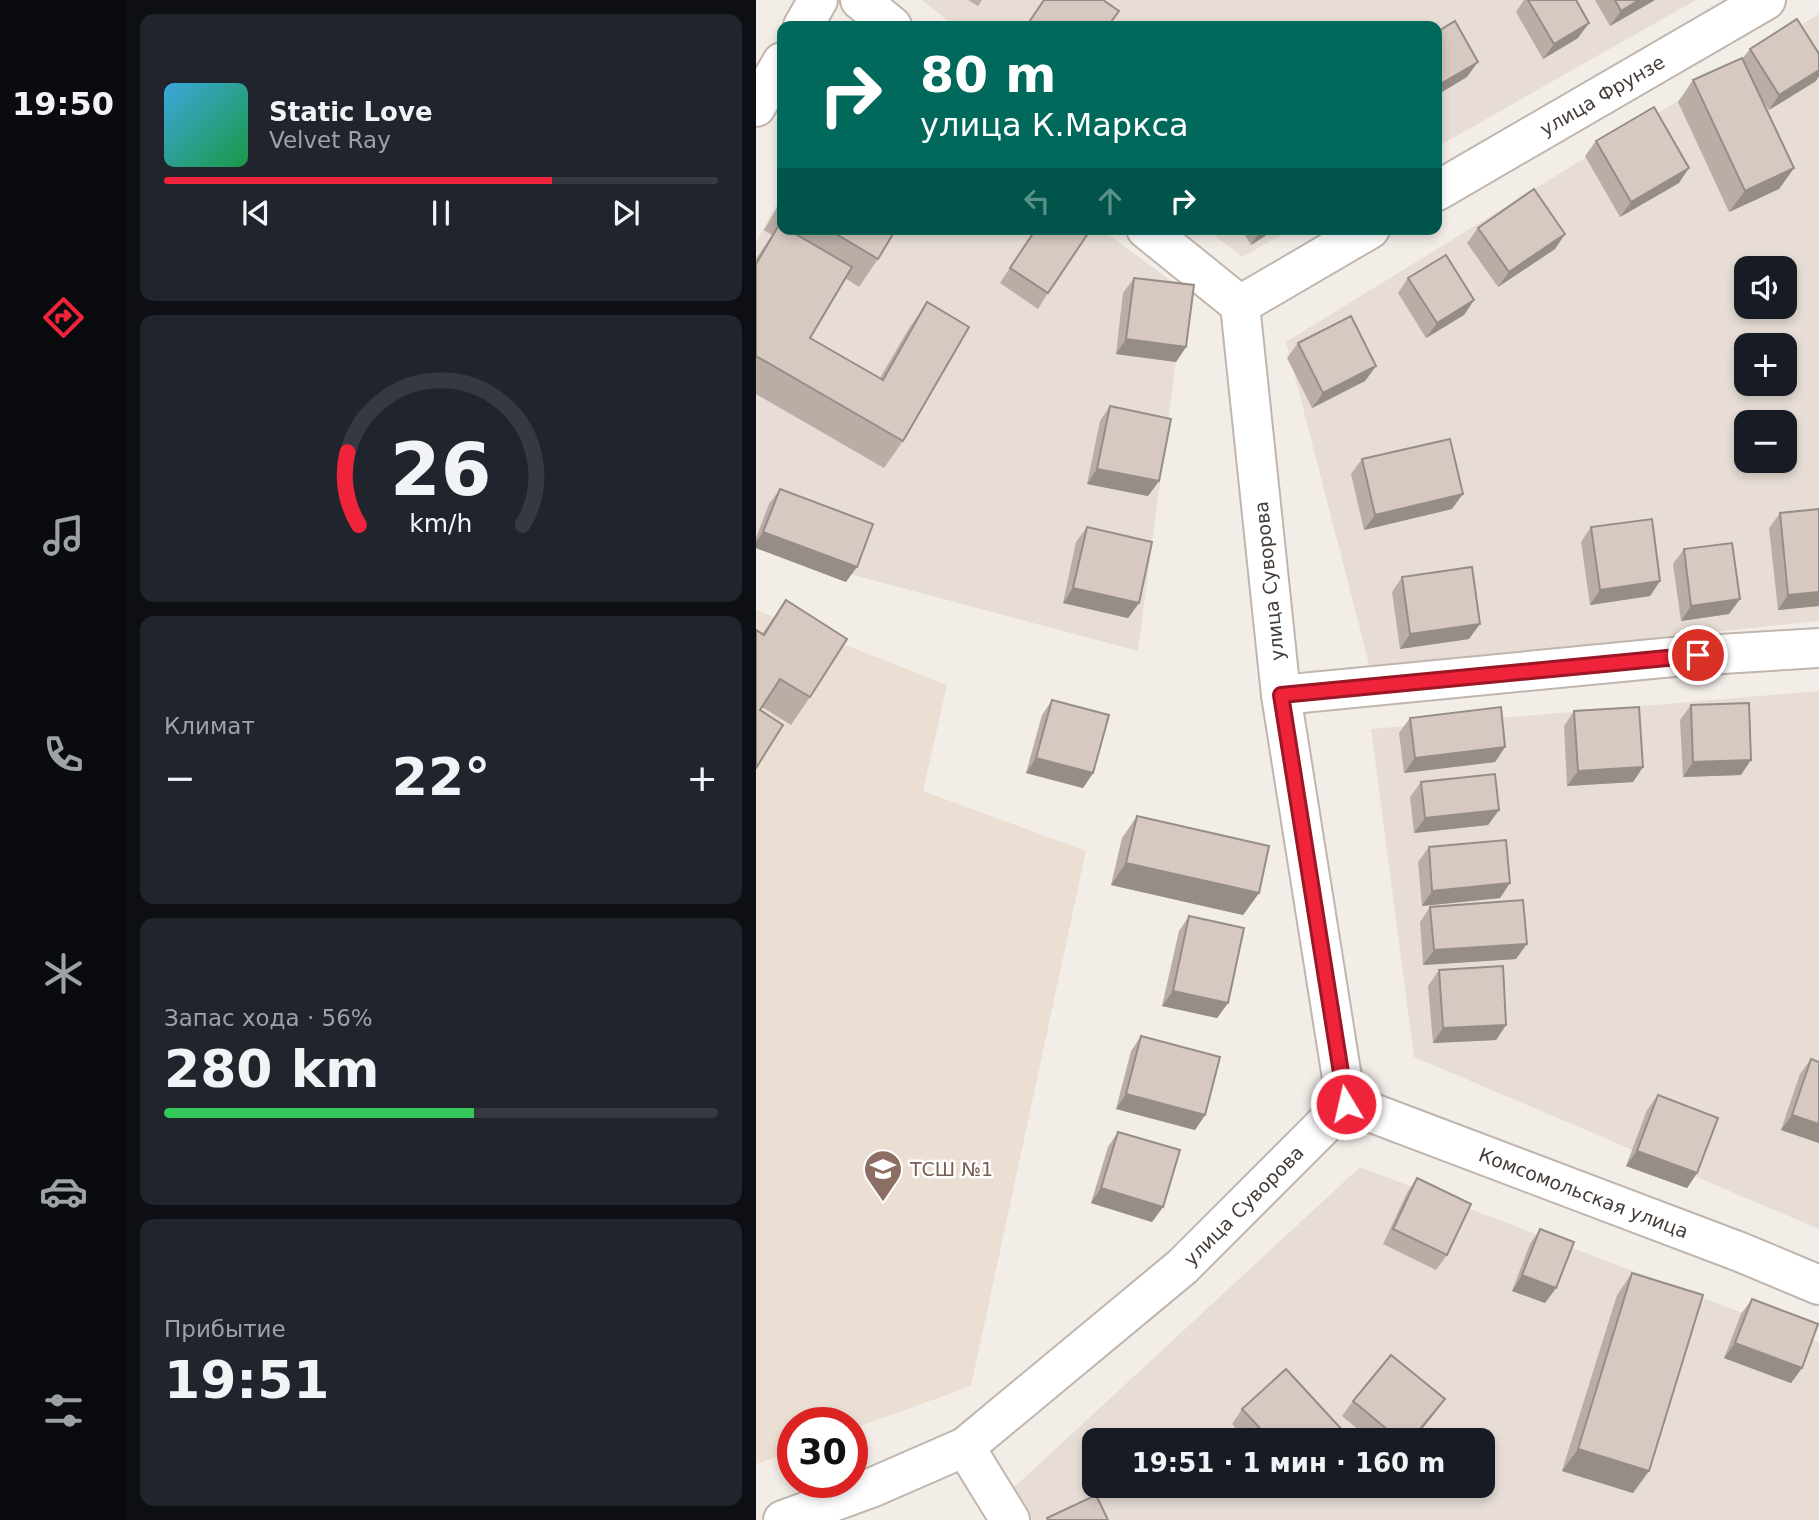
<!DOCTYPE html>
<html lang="ru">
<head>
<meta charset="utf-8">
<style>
  :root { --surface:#171b24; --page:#20242c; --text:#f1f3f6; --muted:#9ea1a6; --line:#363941; --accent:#ef2339 }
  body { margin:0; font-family:"DejaVu Sans",sans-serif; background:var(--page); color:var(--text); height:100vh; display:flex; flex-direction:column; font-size:26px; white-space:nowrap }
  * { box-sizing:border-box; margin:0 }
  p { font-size:23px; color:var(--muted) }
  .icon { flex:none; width:38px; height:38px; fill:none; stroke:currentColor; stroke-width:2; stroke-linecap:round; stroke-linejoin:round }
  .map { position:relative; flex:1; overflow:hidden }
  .side { display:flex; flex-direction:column; gap:14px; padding:14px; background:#0d0f14; width:630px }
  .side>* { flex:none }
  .banner { position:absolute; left:21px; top:21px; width:665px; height:214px; border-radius:14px; box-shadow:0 4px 10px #0003; background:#00695c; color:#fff; overflow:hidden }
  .tools { position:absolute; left:978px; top:256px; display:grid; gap:14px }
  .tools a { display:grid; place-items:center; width:63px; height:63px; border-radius:14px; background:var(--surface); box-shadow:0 4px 10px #0003; font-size:35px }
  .speed { position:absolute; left:21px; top:1407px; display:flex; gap:14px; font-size:35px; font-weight:700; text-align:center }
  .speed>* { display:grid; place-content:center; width:91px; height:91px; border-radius:50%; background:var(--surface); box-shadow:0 4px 10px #0003; line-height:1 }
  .speed .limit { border:10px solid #d22; background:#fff; color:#111 }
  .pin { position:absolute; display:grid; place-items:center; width:60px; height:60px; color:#fff; margin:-30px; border:4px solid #fff; border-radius:50%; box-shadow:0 2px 7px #0007 }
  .me { position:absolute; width:77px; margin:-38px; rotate:351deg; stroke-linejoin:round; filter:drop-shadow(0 0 5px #0008) }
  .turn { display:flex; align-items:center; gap:24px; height:147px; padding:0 28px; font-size:32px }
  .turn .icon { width:91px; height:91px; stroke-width:2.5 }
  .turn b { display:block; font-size:49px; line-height:60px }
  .lanes { display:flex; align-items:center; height:66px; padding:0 28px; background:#0003; justify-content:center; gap:35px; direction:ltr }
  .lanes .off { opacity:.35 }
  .big { font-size:52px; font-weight:700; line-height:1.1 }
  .side .tile { flex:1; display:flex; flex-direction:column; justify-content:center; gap:10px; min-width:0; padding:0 24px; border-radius:14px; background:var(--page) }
  .side .dial { align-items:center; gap:0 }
  .dial svg { height:182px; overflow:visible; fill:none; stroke:var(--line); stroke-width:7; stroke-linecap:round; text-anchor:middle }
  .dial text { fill:var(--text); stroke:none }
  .song { display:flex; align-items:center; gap:21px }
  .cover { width:84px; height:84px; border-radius:10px; background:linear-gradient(135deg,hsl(200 70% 55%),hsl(140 70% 35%)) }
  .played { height:7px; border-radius:4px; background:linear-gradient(90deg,var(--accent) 70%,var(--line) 70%) }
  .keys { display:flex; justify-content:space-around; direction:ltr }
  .heat { display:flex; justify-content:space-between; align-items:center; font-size:38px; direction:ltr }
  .charge { height:10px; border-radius:5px; background:linear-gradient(90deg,#34c759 56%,var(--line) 0) }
  .trip { position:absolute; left:326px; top:1428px; width:413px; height:70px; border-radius:14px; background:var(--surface); box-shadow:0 4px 10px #0003; font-weight:700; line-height:70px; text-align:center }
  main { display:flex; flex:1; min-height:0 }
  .tab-bar { display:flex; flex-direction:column; width:126px; justify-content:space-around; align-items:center; background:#090b0e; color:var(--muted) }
  .tab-bar .icon { width:49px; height:49px }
  .tab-bar .selected { color:var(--accent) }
  .tab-bar b { font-size:32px; color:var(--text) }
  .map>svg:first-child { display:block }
  .residential { fill:#e7ddd6; fill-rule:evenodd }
  .education { fill:#ebded2 }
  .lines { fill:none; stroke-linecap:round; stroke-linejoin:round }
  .minor-casing { stroke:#c1b5ae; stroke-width:42 }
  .minor { stroke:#fff; stroke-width:38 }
  .wall { fill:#b9ada6 }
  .shaded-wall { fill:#968d87 }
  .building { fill:#d7c9c1; stroke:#968d87; stroke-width:2 }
  .route-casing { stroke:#9b1725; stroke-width:18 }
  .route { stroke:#ef2339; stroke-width:12 }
  .labels { text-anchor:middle; stroke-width:5; stroke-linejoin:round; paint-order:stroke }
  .street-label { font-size:19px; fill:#463c37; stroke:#fff }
  .education-label { font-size:19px; fill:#785e54; stroke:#fff; text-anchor:start }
</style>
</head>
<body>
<main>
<nav class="tab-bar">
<b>19:50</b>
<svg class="icon selected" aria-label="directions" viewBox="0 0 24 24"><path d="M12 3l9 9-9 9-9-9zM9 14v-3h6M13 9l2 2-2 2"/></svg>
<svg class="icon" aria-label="music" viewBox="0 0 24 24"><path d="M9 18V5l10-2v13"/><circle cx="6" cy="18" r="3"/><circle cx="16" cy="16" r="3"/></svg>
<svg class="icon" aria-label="phone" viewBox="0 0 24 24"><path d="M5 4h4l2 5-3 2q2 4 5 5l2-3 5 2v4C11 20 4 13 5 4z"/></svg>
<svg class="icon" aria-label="climate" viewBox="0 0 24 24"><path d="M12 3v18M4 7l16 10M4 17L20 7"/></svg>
<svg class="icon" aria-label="car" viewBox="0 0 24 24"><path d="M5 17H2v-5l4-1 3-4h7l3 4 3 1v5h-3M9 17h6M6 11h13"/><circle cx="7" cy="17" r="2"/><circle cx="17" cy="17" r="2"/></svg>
<svg class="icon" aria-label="filters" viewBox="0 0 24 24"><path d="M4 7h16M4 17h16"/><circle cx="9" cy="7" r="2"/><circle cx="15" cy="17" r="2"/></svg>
</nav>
<section class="side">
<div class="tile">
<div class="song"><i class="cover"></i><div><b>Static Love</b><p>Velvet Ray</p></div></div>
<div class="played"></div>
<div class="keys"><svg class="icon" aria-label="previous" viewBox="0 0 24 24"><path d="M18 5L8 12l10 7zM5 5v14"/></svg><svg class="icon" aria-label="pause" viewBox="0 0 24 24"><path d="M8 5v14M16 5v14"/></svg><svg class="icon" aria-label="next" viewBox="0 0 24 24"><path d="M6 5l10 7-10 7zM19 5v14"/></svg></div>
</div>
<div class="tile dial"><svg viewBox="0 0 100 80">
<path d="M14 69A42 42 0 1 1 86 69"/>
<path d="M14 69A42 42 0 0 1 9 37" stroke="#ef2339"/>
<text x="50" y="56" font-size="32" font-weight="700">26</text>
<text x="50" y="72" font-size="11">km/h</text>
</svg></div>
<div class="tile"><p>Климат</p>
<div class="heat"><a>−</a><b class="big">22°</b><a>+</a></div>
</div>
<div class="tile"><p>Запас хода · 56%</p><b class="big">280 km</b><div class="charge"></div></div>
<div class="tile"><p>Прибытие</p><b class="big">19:51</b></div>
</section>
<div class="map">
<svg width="1063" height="1520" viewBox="0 0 1063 1520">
  <rect width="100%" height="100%" fill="#f3ede8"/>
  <g class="residential">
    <polygon points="166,0 940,0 681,147 681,26 198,26"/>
    <path d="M1063,14v607l-449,47 -84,-326zM990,268h39v38h-39zM990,345h39v38h-39zM990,422h39v38h-39z"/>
    <polygon points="26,194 26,229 345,229 429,291 382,651 0,549 0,242"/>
    <polygon points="451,229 536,229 486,257"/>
    <polygon points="1063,691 1063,1229 658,1057 615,729"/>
    <path d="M604,1167l459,175v178h-791l-18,-29zM338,1440h388v46h-388z"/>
  </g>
  <polygon class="education" points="0,610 191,685 167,791 330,851 215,1386 96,1429 96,1423 37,1423 37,1451 0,1464"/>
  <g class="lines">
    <defs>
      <g id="minor">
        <polyline points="104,0 136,26"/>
        <polyline points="47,26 62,0"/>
        <polyline points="0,107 26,62"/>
        <path id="s1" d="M681,191l329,-191"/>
        <polyline points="484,305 614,229"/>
        <polyline points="525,695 917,657 1063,648"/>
        <path id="s2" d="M590,1103l394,149 79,33"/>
        <polyline points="209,1447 254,1520"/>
        <path id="s3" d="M27,1520l88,-32 94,-41 217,-180 164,-164 -65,-408 -41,-390 -94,-76"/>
      </g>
    </defs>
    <use href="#minor" class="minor-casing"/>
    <use href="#minor" class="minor"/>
  </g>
  <g class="wall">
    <polygon points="212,0 226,0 222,6"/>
    <polygon points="768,0 820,0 822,38 787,59 760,12"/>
    <polygon points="839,0 899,0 854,26"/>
    <polygon points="994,49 1060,81 1013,110 1005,98 1038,168 1023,189 973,212 922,102 937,80 986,59"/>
    <polygon points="840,141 923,183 864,217 829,156"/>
    <polygon points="26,199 26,229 140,229 122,259 103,287 89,278 54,338 124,378 152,330 171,302 147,441 128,468 0,394 0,259 16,235 8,230"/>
    <polygon points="722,228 809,234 799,249 742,287 711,243"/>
    <polygon points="279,229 292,293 282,309 244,283"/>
    <polygon points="485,229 520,229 495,245"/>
    <polygon points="378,278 430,347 420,362 360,354 367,293"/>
    <polygon points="652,278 718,300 708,315 670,338 642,293"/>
    <polygon points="542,343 620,366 609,381 556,408 531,358"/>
    <polygon points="354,406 403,481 392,496 331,484 344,421"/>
    <polygon points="606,459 696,509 608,530 595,474"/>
    <polygon points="24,489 90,582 0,548 0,538 13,504"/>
    <polygon points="1024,513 1063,606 1022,610 1013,528"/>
    <polygon points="331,527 383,603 372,618 307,603 320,542"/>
    <polygon points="835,527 904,581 894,596 834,605 825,542"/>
    <polygon points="928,549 984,599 973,614 925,621 917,564"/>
    <polygon points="646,577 713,639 644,649 636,592"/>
    <polygon points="30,600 54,697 35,725 6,707 4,710 6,634"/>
    <polygon points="296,700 337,773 327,788 270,773 286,715"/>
    <polygon points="935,705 985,775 927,777 924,720"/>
    <polygon points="818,711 887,767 877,782 811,786 808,726"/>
    <polygon points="654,718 749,747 739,762 648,773 643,733"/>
    <polygon points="665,782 743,810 732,825 658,833 654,797"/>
    <polygon points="381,816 503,893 487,915 355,885 366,838"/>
    <polygon points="673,847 754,883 744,898 666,906 662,862"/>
    <polygon points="674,907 760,959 667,965 664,922"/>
    <polygon points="433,916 472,1003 461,1018 406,1006 423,931"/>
    <polygon points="683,970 750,1025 740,1040 677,1043 672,986"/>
    <polygon points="385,1036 449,1115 439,1130 360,1109 375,1051"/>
    <polygon points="1055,1059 1063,1062 1063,1143 1025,1130 1044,1074"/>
    <polygon points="902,1095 941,1173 931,1188 870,1166 891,1110"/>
    <polygon points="362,1132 407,1207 396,1222 335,1203 352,1147"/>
    <polygon points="661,1178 691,1255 680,1270 627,1244 651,1193"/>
    <polygon points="784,1229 800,1288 789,1303 756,1291 774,1244"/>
    <polygon points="876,1273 877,1493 806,1471 861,1295"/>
    <polygon points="996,1299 1046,1368 1035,1383 968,1358 985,1314"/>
    <polygon points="689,1399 678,1414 657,1440 615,1440 586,1416 597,1401"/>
    <polygon points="486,1409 589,1433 584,1440 490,1440 476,1424"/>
  </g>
  <g class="shaded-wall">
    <polygon points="883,0 899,0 854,26 865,11"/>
    <polygon points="833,23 822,38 787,59 798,44"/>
    <polygon points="722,62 711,77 681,95 681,86"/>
    <polygon points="1063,70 1063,76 1060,81 1013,110 1023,95"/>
    <polygon points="933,168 923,183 864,217 875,202"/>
    <polygon points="1038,168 1023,189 973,212 989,191"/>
    <polygon points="506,229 520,229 495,245"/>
    <polygon points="809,234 799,249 742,287 753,272"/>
    <polygon points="718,300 708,315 670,338 681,323"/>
    <polygon points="370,339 430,347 420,362 360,354"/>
    <polygon points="620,366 609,381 556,408 567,393"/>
    <polygon points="341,469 403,481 392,496 331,484"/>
    <polygon points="707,494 696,509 608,530 619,515"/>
    <polygon points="7,532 101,567 90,582 0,548 0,542"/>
    <polygon points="904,581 894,596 834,605 844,590"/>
    <polygon points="317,588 383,603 372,618 307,603"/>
    <polygon points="1063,592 1063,606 1022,610 1032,595"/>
    <polygon points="984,599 973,614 925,621 935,606"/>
    <polygon points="724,624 713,639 644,649 654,634"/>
    <polygon points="749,747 739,762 648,773 659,758"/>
    <polygon points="280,758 337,773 327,788 270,773"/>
    <polygon points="995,760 985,775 927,777 937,762"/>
    <polygon points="887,767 877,782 811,786 822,771"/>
    <polygon points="743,810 732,825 658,833 669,818"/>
    <polygon points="370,863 503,893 487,915 355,885"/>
    <polygon points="754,883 744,898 666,906 676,891"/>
    <polygon points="771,944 760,959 667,965 678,950"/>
    <polygon points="417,991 472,1003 461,1018 406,1006"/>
    <polygon points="750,1025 740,1040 677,1043 687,1028"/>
    <polygon points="370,1094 449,1115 439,1130 360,1109"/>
    <polygon points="1036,1115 1063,1124 1063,1143 1025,1130"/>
    <polygon points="881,1151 941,1173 931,1188 870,1166"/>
    <polygon points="345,1188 407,1207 396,1222 335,1203"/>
    <polygon points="766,1275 800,1288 789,1303 756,1291"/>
    <polygon points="979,1343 1046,1368 1035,1383 968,1358"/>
    <polygon points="689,1399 678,1414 657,1440 655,1440"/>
    <polygon points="822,1449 893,1471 877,1493 806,1471"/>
  </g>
  <g class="building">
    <polygon points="288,0 347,0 363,11 352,26 273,26 271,25"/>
    <polygon points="772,0 820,0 833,23 798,44"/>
    <polygon points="859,0 883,0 865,11"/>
    <polygon points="1041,19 1063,54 1063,70 1023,95 994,49"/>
    <polygon points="699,21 722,62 681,86 681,32"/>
    <polygon points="986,58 1038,168 989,191 937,80"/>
    <polygon points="898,107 933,168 875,202 840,141"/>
    <polygon points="778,189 809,234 753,272 722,228"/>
    <polygon points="23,225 26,226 26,229 31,229 96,267 54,338 127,380 171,302 213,327 147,441 0,356 0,264"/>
    <polygon points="72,229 140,229 122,259"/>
    <polygon points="280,229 335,229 292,293 254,268"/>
    <polygon points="690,255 718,300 681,323 652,278"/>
    <polygon points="378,278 438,285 430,347 370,339"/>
    <polygon points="595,316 620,366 567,393 542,343"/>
    <polygon points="354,406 415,419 403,481 341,469"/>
    <polygon points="694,439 707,494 619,515 606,459"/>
    <polygon points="24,489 117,524 101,567 7,532"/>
    <polygon points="1063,509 1063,592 1032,595 1024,513"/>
    <polygon points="896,519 904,581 844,590 835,527"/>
    <polygon points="331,527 396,542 383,603 317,588"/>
    <polygon points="976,543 984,599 935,606 928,549"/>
    <polygon points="716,567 724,624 654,634 646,577"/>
    <polygon points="30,600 91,639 54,697 24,679 4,710 27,725 0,768 0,630 8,635"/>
    <polygon points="296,700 353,715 337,773 280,758"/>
    <polygon points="993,703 995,760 937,762 935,705"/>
    <polygon points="745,707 749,747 659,758 654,718"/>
    <polygon points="883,707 887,767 822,771 818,711"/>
    <polygon points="739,774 743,810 669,818 665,782"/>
    <polygon points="381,816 513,846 503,893 370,863"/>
    <polygon points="750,840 754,883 676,891 673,847"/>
    <polygon points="767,900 771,944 678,950 674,907"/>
    <polygon points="433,916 488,928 472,1003 417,991"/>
    <polygon points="747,966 750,1025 687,1028 683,970"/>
    <polygon points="385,1036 464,1057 449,1115 370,1094"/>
    <polygon points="1055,1059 1063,1062 1063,1124 1036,1115"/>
    <polygon points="902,1095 962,1118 941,1173 881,1151"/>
    <polygon points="362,1132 424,1150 407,1207 345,1188"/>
    <polygon points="661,1178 715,1204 691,1255 637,1229"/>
    <polygon points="784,1229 818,1242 800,1288 766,1275"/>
    <polygon points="876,1273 947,1295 893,1471 822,1449"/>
    <polygon points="996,1299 1062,1324 1046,1368 979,1343"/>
    <polygon points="635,1355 689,1399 655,1440 644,1440 597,1401"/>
    <polygon points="530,1369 589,1433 581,1440 515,1440 486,1409"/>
    <polygon points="340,1495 352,1520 292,1520 291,1518"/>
  </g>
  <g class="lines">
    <defs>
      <polyline id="route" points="590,1104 525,695 942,655"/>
    </defs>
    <use href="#route" class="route-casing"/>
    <use href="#route" class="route"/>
  </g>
  <defs>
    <symbol id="school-pin" viewBox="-11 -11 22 30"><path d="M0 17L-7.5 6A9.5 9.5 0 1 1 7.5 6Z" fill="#8d6e63" stroke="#fff"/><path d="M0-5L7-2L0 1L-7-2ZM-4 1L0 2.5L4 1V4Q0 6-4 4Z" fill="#fff"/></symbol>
  </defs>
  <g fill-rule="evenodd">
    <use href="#school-pin" x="105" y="1147" width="44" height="60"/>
  </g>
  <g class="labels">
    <g class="street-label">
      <text dy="7" stroke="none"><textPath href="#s1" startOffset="191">улица Фрунзе</textPath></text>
      <text transform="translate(513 581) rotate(-96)" y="7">улица Суворова</text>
      <text dy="7" stroke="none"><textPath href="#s2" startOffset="254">Комсомольская улица</textPath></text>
      <text dy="7" stroke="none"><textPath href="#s3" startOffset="565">улица Суворова</textPath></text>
    </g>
    <g class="education-label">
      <text x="154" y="1176">ТСШ №1</text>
    </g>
  </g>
</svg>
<div class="tools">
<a><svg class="icon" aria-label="sound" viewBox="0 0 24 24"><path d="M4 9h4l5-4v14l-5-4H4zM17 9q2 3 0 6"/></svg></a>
<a>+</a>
<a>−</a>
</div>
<div class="speed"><div class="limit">30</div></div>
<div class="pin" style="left:942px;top:655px;background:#d93025"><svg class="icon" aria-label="arrive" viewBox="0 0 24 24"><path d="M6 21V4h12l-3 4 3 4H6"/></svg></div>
<svg class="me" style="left:590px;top:1104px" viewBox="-20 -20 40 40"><circle r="17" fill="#ef2339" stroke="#fff" stroke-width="3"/><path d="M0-11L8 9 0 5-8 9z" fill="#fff"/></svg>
<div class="trip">19:51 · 1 мин · 160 m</div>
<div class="banner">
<div class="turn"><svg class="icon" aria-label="right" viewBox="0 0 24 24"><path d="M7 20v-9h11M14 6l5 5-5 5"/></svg><div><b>80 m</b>улица К.Маркса</div></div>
<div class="lanes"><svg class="icon off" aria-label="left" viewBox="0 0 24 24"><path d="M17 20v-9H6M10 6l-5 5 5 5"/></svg><svg class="icon off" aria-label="ahead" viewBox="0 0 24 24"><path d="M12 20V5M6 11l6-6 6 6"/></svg><svg class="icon" aria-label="right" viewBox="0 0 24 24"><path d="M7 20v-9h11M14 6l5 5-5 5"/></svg></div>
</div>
</div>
</main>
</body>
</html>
